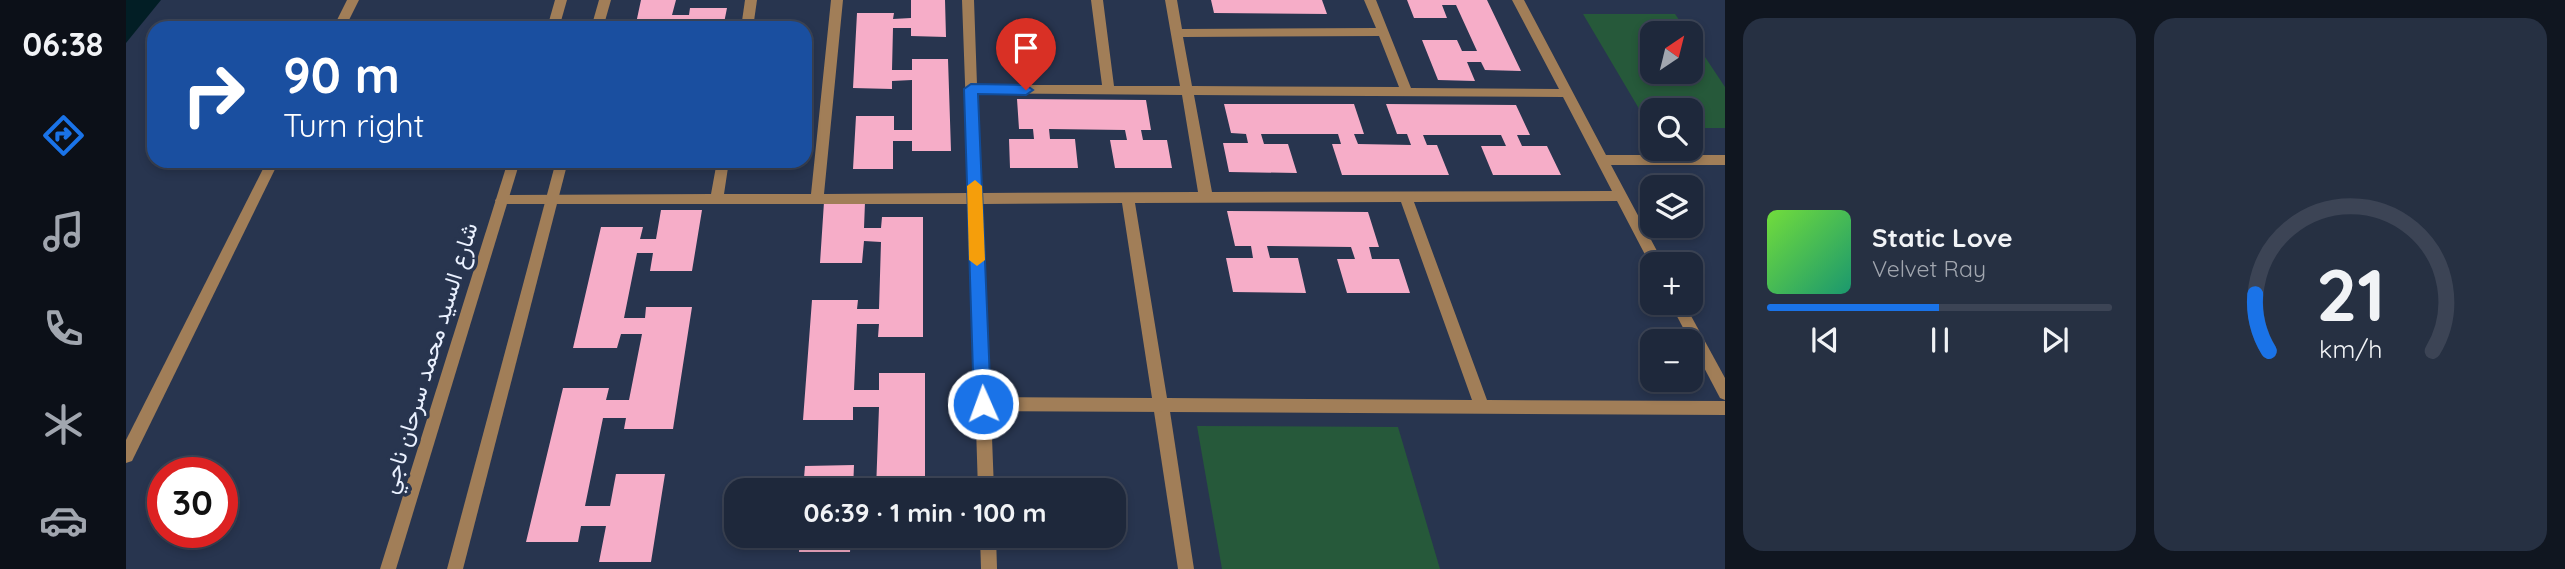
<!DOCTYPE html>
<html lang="en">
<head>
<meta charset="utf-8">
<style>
  :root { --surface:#1e283b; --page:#263042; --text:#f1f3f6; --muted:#a1a6af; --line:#3c4455; --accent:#1a73e8 }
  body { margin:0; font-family:Quicksand,Vazirmatn,sans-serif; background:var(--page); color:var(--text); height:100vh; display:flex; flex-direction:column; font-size:26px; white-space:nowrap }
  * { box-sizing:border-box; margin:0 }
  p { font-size:23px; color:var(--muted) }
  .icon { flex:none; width:38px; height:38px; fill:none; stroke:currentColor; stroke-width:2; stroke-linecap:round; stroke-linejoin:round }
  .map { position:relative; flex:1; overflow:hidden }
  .side { display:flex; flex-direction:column; gap:18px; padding:18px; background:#101620; width:840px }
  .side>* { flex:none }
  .guide { position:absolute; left:21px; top:21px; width:665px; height:147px; border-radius:21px; box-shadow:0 4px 10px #0003,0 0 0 2px var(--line); background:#1a4fa0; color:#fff; overflow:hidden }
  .needle { width:46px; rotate:35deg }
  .tools { position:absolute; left:1514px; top:21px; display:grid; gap:14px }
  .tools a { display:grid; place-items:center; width:63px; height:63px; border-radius:14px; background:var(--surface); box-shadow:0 4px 10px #0003,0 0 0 2px var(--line); font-size:35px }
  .speed { position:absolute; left:21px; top:457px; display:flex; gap:14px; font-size:35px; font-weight:700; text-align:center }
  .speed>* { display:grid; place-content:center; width:91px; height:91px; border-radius:50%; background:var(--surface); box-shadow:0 4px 10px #0003,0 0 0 2px var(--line); line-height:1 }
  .speed .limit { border:10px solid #d22; background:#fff; color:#111 }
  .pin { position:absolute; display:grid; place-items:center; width:60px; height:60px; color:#fff; margin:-72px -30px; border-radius:50% 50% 50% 0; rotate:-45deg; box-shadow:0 0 7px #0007 }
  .pin .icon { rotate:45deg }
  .me { position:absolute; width:77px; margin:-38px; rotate:358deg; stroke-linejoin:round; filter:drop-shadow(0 0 5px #0008) }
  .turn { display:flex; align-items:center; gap:24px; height:147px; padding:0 21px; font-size:32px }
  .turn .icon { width:91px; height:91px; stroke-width:2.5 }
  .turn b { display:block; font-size:49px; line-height:60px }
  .side .tile { flex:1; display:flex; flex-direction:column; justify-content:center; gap:10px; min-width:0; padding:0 24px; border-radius:21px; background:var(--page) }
  .side .dial { align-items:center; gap:0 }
  .dial svg { height:182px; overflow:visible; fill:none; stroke:var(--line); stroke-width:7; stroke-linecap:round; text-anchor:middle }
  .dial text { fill:var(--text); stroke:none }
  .song { display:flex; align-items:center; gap:21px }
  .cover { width:84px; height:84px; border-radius:10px; background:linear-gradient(135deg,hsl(100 70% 55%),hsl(160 70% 35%)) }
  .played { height:7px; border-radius:4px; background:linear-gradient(90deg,var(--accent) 50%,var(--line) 50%) }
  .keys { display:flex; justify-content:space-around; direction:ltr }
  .side .tiles { flex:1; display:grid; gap:18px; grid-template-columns:repeat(2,1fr) }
  .trip { position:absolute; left:598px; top:478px; width:402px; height:70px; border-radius:21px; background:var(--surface); box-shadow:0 4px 10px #0003,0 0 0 2px var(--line); font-weight:700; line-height:70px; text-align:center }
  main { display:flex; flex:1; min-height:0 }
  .menu { display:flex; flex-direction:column; width:126px; justify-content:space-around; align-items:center; background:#0c1018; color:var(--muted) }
  .menu .icon { width:49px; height:49px }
  .menu .current { color:var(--accent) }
  .menu b { font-size:32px; color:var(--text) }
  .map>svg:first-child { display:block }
  .green { fill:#26593a }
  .water { fill:#021e25 }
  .building { fill:#f6adc8 }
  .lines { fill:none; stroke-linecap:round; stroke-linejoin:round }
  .service { fill:#a17e58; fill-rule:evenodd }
  .minor { fill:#a17e58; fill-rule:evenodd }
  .tertiary { fill:#a17e58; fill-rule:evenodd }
  .route { fill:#1a73e8; stroke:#114b97; stroke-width:2 }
  .slow { fill:#f59e0b }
  .labels { text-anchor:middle; stroke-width:7; stroke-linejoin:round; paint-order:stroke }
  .street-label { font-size:23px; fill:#eaf1ff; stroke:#28354f }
</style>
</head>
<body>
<main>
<nav class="menu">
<b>06:38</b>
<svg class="icon current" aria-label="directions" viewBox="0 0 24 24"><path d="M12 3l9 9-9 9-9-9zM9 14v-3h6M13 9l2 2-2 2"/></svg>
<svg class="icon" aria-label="music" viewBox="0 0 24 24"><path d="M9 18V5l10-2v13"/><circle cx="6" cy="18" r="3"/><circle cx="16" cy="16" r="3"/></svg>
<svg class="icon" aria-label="phone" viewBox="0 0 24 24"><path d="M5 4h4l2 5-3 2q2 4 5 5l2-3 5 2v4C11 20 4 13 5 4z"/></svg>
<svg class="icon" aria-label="climate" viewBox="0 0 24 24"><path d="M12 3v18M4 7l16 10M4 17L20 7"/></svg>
<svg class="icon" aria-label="car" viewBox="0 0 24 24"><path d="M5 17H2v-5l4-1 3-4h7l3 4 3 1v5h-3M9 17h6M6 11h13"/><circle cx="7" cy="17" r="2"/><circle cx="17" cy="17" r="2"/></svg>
</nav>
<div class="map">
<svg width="1599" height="569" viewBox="0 0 1599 569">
  <rect width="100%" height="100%" fill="#28354f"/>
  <g class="green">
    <polygon points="1457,14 1549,14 1562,33 1526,33 1526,72 1564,72 1565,36 1599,87 1599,128 1565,128 1564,110 1526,110 1525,129"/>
    <polygon points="1071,426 1272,427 1314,569 1096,569"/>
  </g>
  <polygon class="water" points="0,0 35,0 0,43"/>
  <g class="building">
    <polygon points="515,0 550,0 546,15 563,15 564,8 601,8 597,28 560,28 561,25 509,28"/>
    <polygon points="785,0 819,0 820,37 785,36 785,28 767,28 766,70 786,70 786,59 822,59 825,151 786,151 786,141 767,141 767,169 727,169 730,116 768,116 768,130 786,130 786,80 766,81 766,89 727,88 731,13 768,13 767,19 785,18"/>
    <polygon points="1085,0 1196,0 1201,14 1088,13"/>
    <polygon points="1281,0 1361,0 1395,71 1359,70 1355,62 1341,62 1349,81 1312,80 1296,40 1331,40 1336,51 1351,51 1330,5 1316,5 1321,18 1288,18"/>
    <polygon points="891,99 1020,100 1025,130 1015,130 1017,140 1041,140 1046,168 989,168 984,140 1001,140 999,130 923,129 924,139 949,139 952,168 884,168 883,139 908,139 907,129 893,129"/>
    <polygon points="1098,104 1228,104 1238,134 1228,134 1232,144 1285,145 1281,134 1271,134 1260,104 1390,105 1404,135 1391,135 1396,146 1421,146 1435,175 1367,175 1355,146 1380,146 1375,135 1297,135 1301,145 1311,145 1323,175 1216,175 1206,144 1215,144 1212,134 1135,134 1138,144 1162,144 1171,173 1103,172 1097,143 1122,143 1120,134 1105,133"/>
    <polygon points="698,202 739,202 738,228 755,228 756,217 797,217 797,337 752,337 753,324 731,324 728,390 753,390 753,373 799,373 799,490 750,490 753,407 727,407 727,420 677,420 686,300 732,300 731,309 753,309 755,242 738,241 736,263 694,263"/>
    <polygon points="535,210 576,210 566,271 524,271 527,253 511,253 498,318 519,318 520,307 566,307 547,429 498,429 500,418 477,418 459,506 484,506 490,474 539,474 525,562 473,562 480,526 455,526 452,542 400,542 437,388 483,388 480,400 503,400 516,334 495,334 491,348 447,348 475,227 517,227 514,239 530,239"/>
    <polygon points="1101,211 1242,212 1253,247 1243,247 1246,259 1273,259 1284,293 1221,293 1211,259 1229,259 1225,247 1141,246 1144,258 1172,258 1180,293 1107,292 1100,258 1127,258 1125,246 1109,246"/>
    <polygon points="728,465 727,490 677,490 679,466"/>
    <polygon points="674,536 725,536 724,552 673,552"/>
  </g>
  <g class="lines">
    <g class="service">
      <polygon points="221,0 233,0 219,28 207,28"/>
      <polygon points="141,161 153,161 6,461 0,463 0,440"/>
      <polygon points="1035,398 1040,400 1043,405 1068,569 1052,569 1027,405 1030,400"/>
    </g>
    <g class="minor">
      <polygon points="619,0 631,0 627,28 615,28"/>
      <path d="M705,0h12l-19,194 145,-1 -7,-193h12l3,85h125l-11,-85h12l11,86h66l-15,-86h12l5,29 194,-1 -12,-28h12l35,88 148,1 -47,-89h12l82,155h119v10h-114l53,99h-12v4l-35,-67 -203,1 73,198 238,1v14l-734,-4 3,79h-16l-9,-286h-472l-2,-4 7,-5 209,-1 6,-33h12l-5,33h87zM1253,36l20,51 -207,-1 -9,-49zM851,93l205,2 16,97 -216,1zM1068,95l369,2 49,94 -400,1zM1275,202l71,198 -305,-2 -32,-195zM996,203l30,195 -162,-1 -8,-193z"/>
      <polygon points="1544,303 1558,303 1599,378 1599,400 1594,398"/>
      <polygon points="854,536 870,536 871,569 855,569"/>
    </g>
    <g class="tertiary">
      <polygon points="429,0 441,0 433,28 421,28"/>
      <polygon points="473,0 485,0 477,28 465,28"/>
      <polygon points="382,161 394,161 270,569 254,569"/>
      <polygon points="430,161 442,161 337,569 321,569"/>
    </g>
  </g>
  <polygon class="route" points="845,84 900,85 907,90 900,95 852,94 865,404 863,410 857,412 851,410 848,404 838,89"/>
  <polygon class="slow" points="849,180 856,186 859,260 851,266 843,260 841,186"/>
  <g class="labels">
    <g class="street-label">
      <text transform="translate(303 358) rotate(-73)" y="8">شارع السيد محمد سرحان ناجي</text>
    </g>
  </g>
</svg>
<div class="tools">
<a><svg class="needle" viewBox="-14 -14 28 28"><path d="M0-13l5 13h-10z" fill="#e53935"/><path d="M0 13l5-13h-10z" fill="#a1a6af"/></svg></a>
<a><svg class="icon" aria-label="search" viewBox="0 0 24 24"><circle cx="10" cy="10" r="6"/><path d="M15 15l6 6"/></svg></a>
<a><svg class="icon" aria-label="layers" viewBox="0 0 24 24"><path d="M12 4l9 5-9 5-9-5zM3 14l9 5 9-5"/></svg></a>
<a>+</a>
<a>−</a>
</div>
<div class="speed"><div class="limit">30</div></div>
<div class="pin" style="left:900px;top:90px;background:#d93025"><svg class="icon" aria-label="arrive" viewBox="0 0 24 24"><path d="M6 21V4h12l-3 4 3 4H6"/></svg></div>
<svg class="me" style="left:857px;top:404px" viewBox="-20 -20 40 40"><circle r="17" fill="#1a73e8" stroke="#fff" stroke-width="3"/><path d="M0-11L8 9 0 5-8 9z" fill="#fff"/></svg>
<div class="trip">06:39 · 1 min · 100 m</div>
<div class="guide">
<div class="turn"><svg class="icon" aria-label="right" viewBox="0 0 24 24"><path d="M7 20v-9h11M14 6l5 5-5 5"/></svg><div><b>90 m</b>Turn right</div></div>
</div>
</div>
<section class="side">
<div class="tiles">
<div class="tile">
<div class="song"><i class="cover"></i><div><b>Static Love</b><p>Velvet Ray</p></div></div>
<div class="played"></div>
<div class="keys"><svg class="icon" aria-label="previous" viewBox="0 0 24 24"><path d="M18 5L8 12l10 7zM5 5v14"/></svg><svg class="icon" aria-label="pause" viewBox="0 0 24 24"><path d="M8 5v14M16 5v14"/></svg><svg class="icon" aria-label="next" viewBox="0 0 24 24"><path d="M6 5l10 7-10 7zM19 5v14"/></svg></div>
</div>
<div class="tile dial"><svg viewBox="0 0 100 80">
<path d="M14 69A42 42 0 1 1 86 69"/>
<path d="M14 69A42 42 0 0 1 8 44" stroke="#1a73e8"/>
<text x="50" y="56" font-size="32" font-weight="700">21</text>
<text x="50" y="72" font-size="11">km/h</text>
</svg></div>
</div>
</section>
</main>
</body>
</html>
